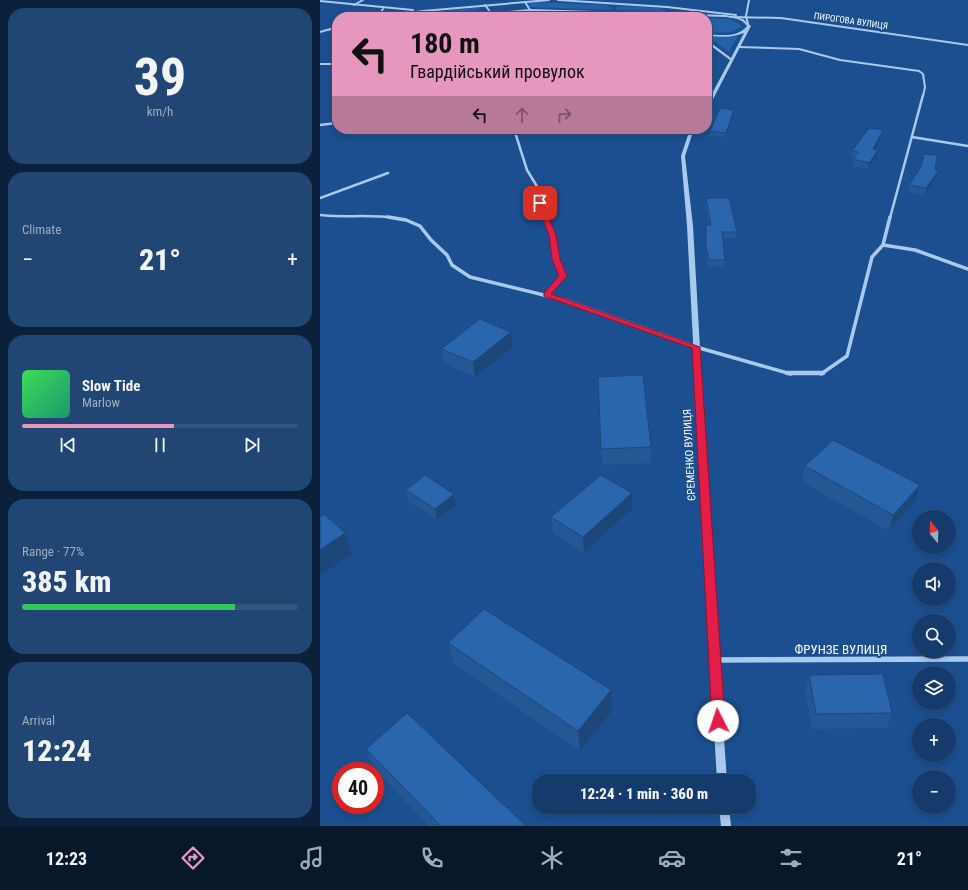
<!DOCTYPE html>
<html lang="en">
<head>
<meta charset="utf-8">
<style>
  :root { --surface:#143b6b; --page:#214673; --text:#f1f3f6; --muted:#9dadc1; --line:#33557e; --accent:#e797bd }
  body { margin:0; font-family:"Roboto Condensed",sans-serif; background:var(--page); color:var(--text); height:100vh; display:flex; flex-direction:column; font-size:15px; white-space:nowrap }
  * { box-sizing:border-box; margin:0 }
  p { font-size:13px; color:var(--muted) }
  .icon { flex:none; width:22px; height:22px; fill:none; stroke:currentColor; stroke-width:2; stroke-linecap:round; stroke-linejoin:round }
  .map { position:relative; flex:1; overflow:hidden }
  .side { display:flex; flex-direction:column; gap:8px; padding:8px; background:#0b203b; width:320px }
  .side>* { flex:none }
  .banner { position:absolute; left:12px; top:12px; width:380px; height:122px; border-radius:16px; box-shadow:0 2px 6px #0003,0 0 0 1px var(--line); background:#e797bd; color:#111; overflow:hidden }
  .needle { width:26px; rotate:341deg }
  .tools { position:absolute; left:592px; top:510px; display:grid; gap:8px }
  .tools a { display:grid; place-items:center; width:44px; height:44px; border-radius:50%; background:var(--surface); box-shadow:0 2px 6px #0003,0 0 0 1px var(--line); font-size:20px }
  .speed { position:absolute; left:12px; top:762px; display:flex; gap:8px; font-size:20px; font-weight:700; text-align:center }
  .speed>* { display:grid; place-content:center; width:52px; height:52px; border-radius:50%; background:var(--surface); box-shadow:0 2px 6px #0003,0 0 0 1px var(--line); line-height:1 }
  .speed .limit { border:6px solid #d22; background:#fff; color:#111 }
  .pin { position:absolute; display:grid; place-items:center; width:34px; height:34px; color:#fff; margin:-17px; border-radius:8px; box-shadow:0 2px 6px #0006 }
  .me { position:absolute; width:44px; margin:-22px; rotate:356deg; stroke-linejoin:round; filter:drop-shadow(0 0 3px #0008) }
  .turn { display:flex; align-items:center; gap:14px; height:84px; padding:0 12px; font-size:18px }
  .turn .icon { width:52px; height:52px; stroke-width:2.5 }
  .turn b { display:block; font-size:28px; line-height:34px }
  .lanes { display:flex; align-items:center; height:38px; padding:0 12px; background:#0003; justify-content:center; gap:20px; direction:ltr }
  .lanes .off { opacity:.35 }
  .big { font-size:30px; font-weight:800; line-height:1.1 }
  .side .tile { flex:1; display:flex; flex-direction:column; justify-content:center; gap:6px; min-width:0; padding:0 14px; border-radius:16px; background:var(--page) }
  .side .dial { align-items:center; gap:0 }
  .dial b { font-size:52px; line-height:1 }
  .song { display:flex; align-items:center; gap:12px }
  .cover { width:48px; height:48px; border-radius:6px; background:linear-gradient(135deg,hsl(130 70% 55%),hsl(160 70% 35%)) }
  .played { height:4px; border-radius:2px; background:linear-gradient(90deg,var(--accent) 55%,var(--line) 55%) }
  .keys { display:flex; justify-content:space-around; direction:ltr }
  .heat { display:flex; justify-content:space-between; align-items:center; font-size:22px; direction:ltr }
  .charge { height:6px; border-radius:3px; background:linear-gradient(90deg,#34c759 77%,var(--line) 0) }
  .trip { position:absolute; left:212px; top:774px; width:224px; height:40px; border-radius:16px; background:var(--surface); box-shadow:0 2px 6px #0003,0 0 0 1px var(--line); font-weight:800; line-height:40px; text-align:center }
  .tabs { display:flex; height:64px; justify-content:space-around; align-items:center; background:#08182b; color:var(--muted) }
  .tabs .icon { width:28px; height:28px }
  .tabs .on { color:var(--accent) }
  .tabs b { font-size:18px; color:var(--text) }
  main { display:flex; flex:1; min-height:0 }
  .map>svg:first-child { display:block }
  .green { fill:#2461a8 }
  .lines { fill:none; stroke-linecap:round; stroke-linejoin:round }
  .minor-far4 { stroke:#a9c9ee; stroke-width:2 }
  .minor-far3 { stroke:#a9c9ee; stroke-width:2.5 }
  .minor-far2 { stroke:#a9c9ee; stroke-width:3.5 }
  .minor-far1 { stroke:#a9c9ee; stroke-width:4.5 }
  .minor { stroke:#a9c9ee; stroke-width:5.5 }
  .tertiary { fill:#a9c9ee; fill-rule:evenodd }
  .wall { fill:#245895 }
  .shaded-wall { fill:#1d4779 }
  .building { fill:#2a66ad; stroke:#1d4779 }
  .route { fill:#e11d48; stroke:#92132f }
  .labels { text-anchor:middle; stroke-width:4; stroke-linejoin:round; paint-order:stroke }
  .far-street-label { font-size:9px; fill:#fff; stroke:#1b4f8f }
  .street-label { font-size:11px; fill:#fff; stroke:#1b4f8f }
  .near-street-label { font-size:13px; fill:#fff; stroke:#1b4f8f }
</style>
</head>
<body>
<main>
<section class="side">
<div class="tile dial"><b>39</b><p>km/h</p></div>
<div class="tile"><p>Climate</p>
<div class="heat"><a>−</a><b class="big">21°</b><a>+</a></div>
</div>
<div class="tile">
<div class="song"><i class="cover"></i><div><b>Slow Tide</b><p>Marlow</p></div></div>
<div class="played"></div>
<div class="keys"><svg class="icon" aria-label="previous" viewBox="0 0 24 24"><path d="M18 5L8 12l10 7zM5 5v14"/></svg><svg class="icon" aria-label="pause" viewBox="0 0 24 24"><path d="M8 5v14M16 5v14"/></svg><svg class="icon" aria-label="next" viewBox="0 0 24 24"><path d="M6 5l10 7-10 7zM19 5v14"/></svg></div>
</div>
<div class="tile"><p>Range · 77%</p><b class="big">385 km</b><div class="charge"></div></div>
<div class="tile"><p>Arrival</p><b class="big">12:24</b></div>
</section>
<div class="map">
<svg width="648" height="826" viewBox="0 0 648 826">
  <rect width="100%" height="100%" fill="#1b4f8f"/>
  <g class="green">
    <polygon points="212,2 286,5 293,9 289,10 210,7 209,4"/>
    <polygon points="297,6 340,8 347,11 295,10"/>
    <polygon points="153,8 164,9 100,16 92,15"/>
    <polygon points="387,18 409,19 420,24 421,27 411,32 387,33"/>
    <polygon points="418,36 409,52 389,37"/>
  </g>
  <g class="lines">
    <g class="minor-far4">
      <polyline points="238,0 347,7 416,15"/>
      <polyline points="0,1 93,10"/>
      <polyline points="205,2 210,10"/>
      <polyline points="34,5 43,0"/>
      <polyline points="165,5 171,13"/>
      <polyline points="86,13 91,17"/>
      <polyline points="151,14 155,17"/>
      <polyline points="57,17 63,9"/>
      <polyline points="61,17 103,11 229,0"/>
      <polyline points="411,17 461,18 648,45"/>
      <polyline points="428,24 426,16 429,0"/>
      <polyline points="0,32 17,27"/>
      <polyline points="419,47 479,49 520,60 599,71 603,74 605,87 603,96"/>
      <polyline points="0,64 17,64"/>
    </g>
    <g class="minor-far3">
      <polyline points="0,125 17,123"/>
      <polyline points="194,129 207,170 221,193 220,203 226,218"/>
      <polyline points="592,137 648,146"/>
      <polyline points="0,198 68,173"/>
      <path d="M0,215c25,3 50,-1 75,3"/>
      <polyline points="570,218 603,95"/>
    </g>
    <g class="minor-far2">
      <polyline points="68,217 86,220 100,226 111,240 127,255 132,265 150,277 244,300 376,347 471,374"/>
      <path d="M226,217c8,20 9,39 17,59l-17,19"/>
      <polyline points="563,245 570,217"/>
      <polyline points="501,374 527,356 552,257 563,245 595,250 648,269"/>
    </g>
    <polyline class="minor-far1" points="467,373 503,373"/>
    <polyline class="minor" points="395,660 648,659"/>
    <g class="tertiary">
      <path d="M210,9l196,6 17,4 8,7 -42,81 -2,1v-5l23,-43 -23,-17v-3l24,18 13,-25c-12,5 -24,4 -37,3v-2c13,1 31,4 40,-8 -5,-7 -12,-8 -21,-9l-196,-6 -75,6h-15z"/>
      <polygon points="17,27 17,29 7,31 5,30"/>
      <polygon points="370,129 374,129 365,156 373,226 395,610 407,781 397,781 387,610 367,226 361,156"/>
      <polygon points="399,807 409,807 411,826 401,826"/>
    </g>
  </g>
  <g class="wall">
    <polygon points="414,110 414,115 405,137 390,136 390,131"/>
    <polygon points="561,137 555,149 558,150 557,157 548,169 532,166 534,158 531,158 532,151"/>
    <polygon points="604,154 615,170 619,170 617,177 605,195 588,192 589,185 601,166"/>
    <polygon points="386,198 417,232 416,238 403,238 405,260 405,267 388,266 386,254 386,225 389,225 385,204"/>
    <polygon points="193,347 155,377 124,364 121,349"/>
    <polygon points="278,377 331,447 331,463 282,465"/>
    <polygon points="485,466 595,501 569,531 482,482"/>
    <polygon points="86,490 134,494 136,505 117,520 88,501"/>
    <polygon points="312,493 312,509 264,553 233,533 231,517"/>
    <polygon points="128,643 292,711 260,751 134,664"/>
    <polygon points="489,675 572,713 567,728 492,729 485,690"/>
    <polygon points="46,749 206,826 109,826 54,768"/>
  </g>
  <g class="shaded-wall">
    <polygon points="414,110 414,115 405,137 406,133"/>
    <polygon points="563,130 561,137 552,156 553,149"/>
    <polygon points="558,150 557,157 548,169 549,163"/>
    <polygon points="619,170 617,177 605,195 606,188"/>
    <polygon points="191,332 193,347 155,377 153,362"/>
    <polygon points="600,485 595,501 569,531 573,515"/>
    <polygon points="312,493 312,509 264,553 263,537"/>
    <polygon points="134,494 136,505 117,520 115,509"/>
    <polygon points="25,533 32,554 0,576 0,550"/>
    <polygon points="291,690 292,711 260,751 258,731"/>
  </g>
  <g class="building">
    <polygon points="400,108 414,110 406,133 390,131"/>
    <polygon points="549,128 563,130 553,149 558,150 549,163 533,159 539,152 532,151"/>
    <polygon points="604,154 617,155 615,170 619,170 606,188 589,185 602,165"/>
    <polygon points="386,198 409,198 417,232 402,232 405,260 389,260 386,247 386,225 391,225"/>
    <polygon points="160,319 191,332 153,362 121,349"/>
    <polygon points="323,375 331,447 281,449 278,377"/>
    <polygon points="513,440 600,485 573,515 485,466"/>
    <polygon points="105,475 134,494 115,509 86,490"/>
    <polygon points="281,475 312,493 263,537 231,517"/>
    <polygon points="4,514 25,533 0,550 0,517"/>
    <polygon points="164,609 291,690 258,731 128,643"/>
    <polygon points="563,674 572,713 496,714 489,675"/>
    <polygon points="87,713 206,826 121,826 46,749"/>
  </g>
  <polygon class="route" points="220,201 223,203 236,235 240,259 247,276 231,294 380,347 405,721 403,725 398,727 394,725 392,721 372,348 224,296 224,293 239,276 232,259 229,235 216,203"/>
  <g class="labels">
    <g class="far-street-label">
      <text transform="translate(531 21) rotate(8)" y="3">ПИРОГОВА ВУЛИЦЯ</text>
    </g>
    <g class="street-label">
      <text transform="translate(369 455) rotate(-93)" y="4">ЄРЕМЕНКО ВУЛИЦЯ</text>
    </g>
    <g class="near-street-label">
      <text x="521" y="654">ФРУНЗЕ ВУЛИЦЯ</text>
    </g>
  </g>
</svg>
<div class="tools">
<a><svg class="needle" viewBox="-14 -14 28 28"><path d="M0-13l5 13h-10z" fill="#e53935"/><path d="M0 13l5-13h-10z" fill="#9dadc1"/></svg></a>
<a><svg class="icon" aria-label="sound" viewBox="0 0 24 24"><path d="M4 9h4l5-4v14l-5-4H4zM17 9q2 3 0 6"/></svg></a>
<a><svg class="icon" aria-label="search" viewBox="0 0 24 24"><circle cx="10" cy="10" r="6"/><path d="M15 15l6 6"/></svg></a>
<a><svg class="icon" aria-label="layers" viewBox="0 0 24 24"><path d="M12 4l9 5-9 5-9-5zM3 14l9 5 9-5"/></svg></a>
<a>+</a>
<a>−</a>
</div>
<div class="speed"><div class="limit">40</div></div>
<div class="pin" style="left:220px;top:203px;background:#d93025"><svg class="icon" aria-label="arrive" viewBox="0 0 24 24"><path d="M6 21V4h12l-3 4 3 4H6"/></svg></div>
<svg class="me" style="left:398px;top:721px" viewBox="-20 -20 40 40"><circle r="19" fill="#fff"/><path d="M0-13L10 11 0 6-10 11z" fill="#e11d48"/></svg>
<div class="trip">12:24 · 1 min · 360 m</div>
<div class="banner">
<div class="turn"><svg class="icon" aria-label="left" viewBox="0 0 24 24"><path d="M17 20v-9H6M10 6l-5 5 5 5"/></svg><div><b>180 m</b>Гвардійський провулок</div></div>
<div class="lanes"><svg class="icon" aria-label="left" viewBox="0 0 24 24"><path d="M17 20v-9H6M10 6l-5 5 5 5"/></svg><svg class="icon off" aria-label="ahead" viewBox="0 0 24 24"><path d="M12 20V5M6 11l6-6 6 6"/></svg><svg class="icon off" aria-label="right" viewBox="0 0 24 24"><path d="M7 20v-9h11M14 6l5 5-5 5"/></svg></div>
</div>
</div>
</main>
<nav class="tabs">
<b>12:23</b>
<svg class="icon on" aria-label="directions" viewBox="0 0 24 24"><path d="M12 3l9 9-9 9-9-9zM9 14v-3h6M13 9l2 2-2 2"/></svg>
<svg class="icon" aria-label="music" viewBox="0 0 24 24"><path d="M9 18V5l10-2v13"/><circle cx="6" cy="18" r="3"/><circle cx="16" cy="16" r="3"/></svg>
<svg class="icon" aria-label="phone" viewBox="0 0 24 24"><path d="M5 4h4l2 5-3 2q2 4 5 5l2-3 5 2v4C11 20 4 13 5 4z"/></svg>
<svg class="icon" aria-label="climate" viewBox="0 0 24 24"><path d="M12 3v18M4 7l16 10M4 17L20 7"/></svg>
<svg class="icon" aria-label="car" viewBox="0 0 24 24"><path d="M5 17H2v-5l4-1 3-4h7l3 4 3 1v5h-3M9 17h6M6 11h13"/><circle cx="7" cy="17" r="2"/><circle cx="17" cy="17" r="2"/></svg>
<svg class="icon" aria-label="filters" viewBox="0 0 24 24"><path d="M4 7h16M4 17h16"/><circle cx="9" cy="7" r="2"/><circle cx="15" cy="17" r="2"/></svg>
<b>21°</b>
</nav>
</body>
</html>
